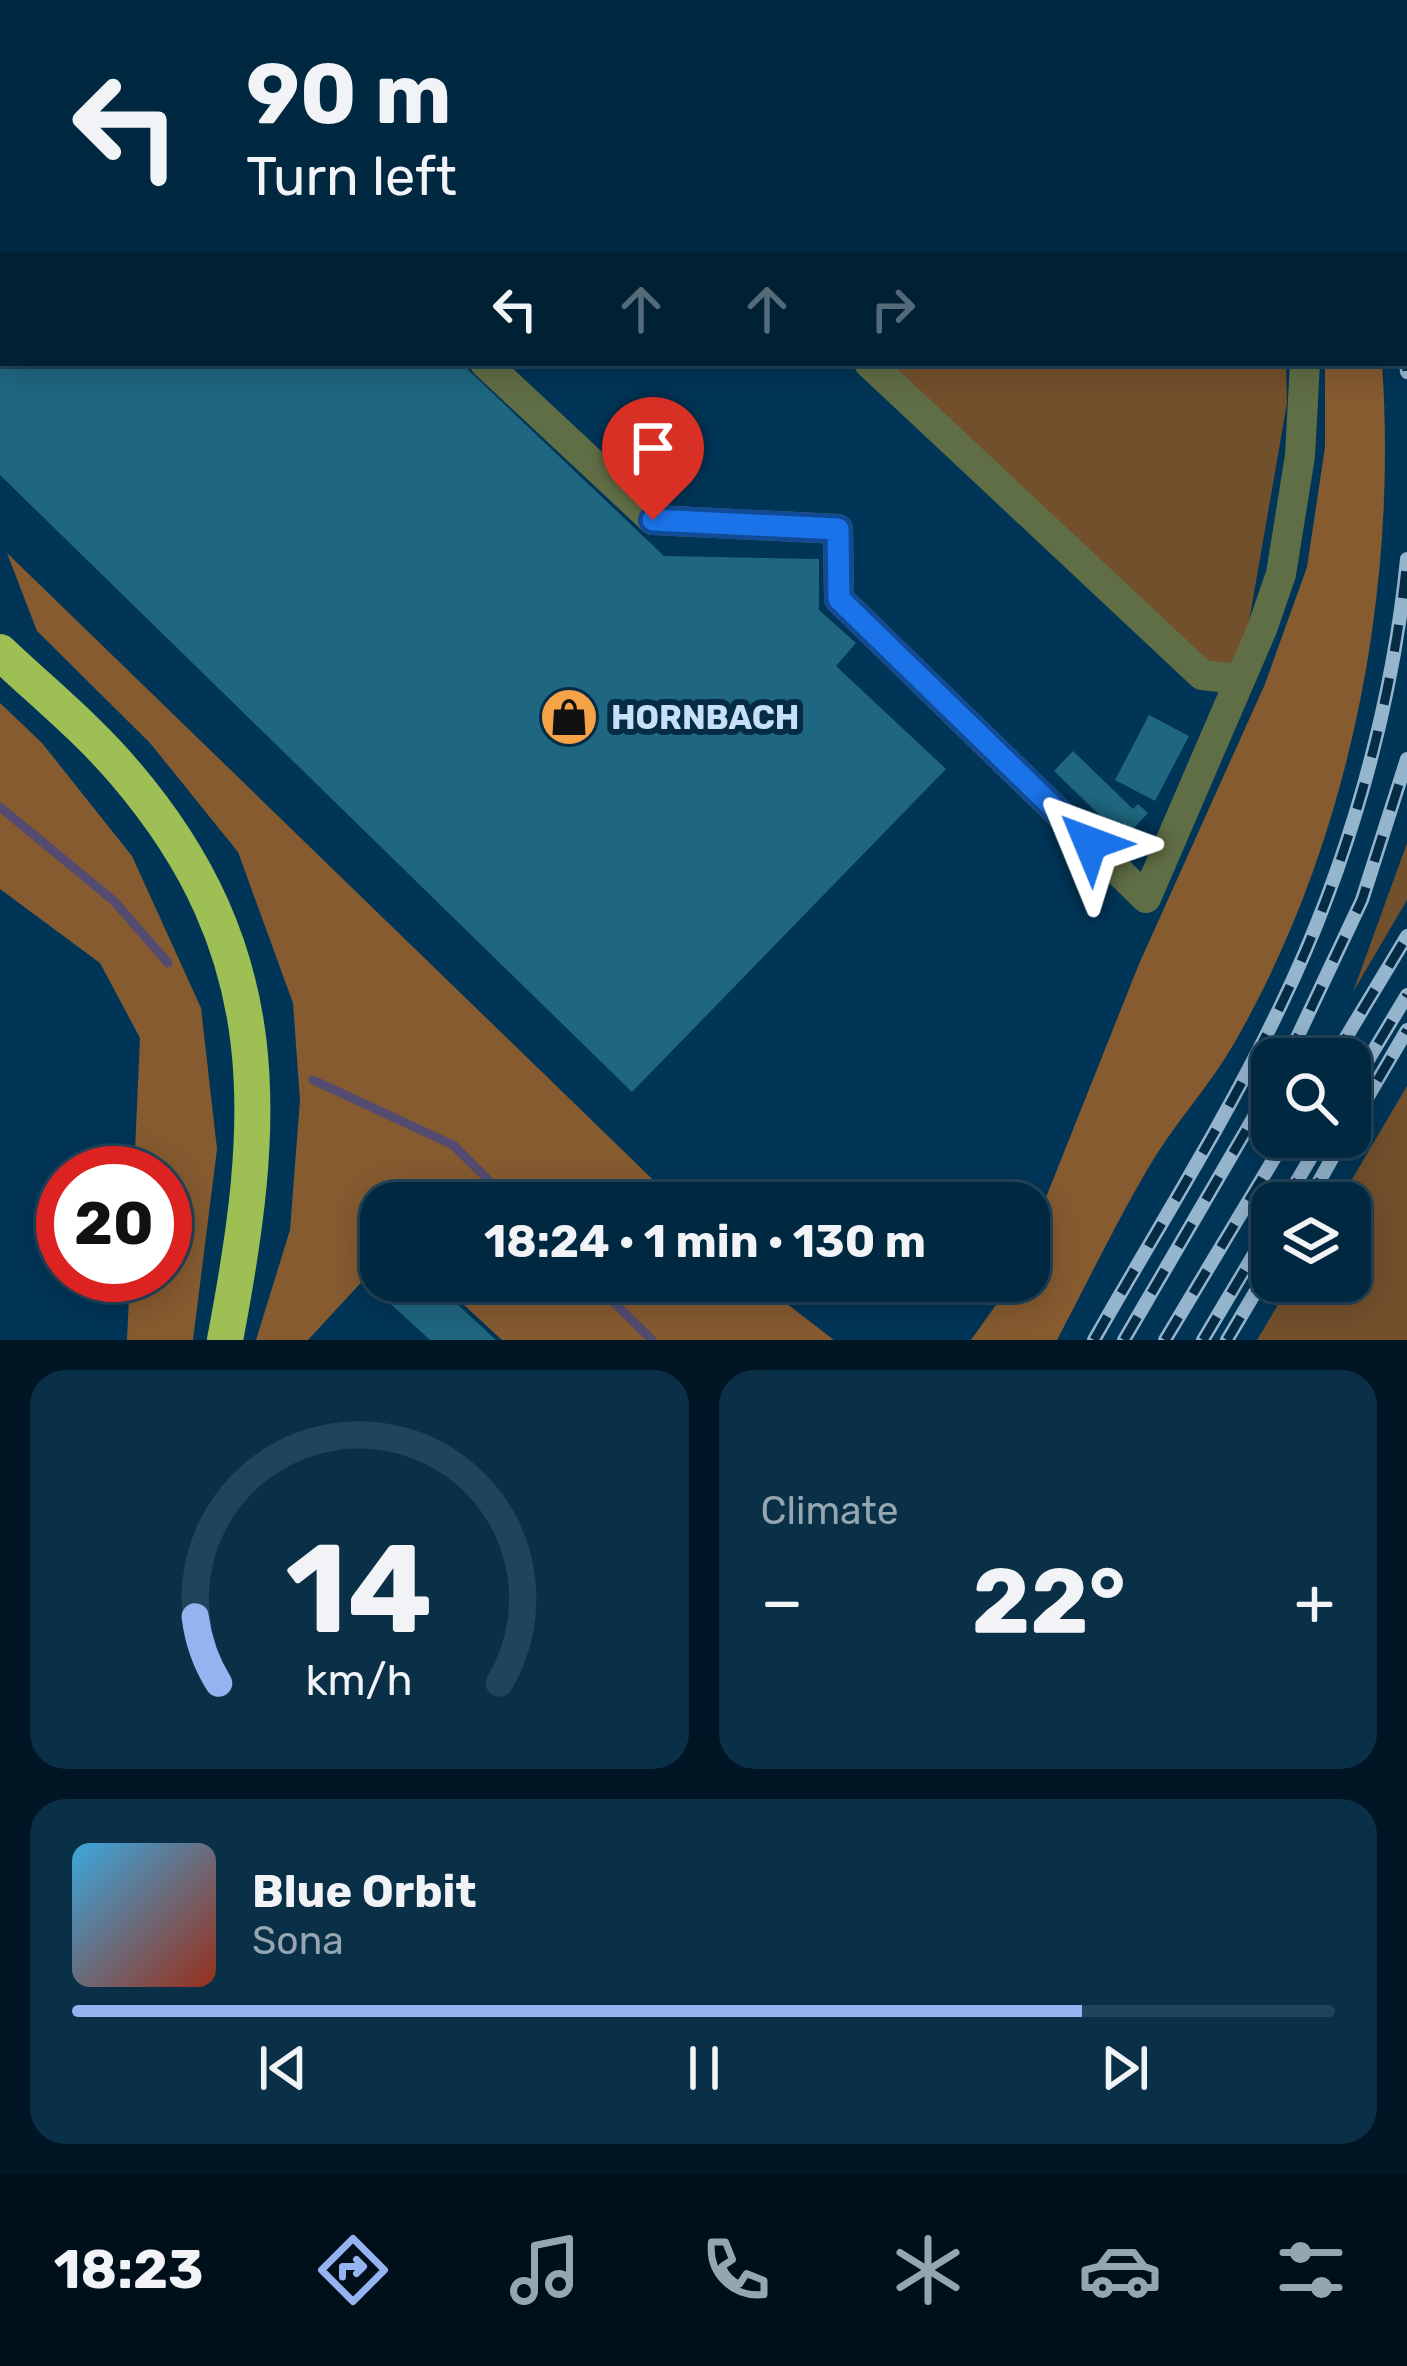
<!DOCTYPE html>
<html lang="en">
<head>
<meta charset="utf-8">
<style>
  :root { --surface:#002841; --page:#0a3048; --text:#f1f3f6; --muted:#95a6b1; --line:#22445a; --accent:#95b2f1 }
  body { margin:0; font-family:Rubik,sans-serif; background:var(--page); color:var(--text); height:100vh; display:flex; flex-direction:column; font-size:45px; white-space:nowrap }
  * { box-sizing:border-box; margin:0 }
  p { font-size:39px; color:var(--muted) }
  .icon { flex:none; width:66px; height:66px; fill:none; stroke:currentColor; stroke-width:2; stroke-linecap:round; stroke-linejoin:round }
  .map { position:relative; height:1340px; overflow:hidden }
  .details { display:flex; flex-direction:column; gap:30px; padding:30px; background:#001624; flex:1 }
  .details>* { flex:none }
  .hud { position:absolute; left:0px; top:0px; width:1407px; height:366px; box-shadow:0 6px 30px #0003,0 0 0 3px var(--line); background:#002841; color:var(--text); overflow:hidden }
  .controls { position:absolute; left:1251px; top:1038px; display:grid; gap:24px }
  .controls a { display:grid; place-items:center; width:120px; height:120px; border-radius:24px; background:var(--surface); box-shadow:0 6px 30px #0003,0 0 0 3px var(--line); font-size:60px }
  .speed { position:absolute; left:36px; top:1146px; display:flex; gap:24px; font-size:60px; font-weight:700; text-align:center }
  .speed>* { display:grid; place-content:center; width:156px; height:156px; border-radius:50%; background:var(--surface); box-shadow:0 6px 30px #0003,0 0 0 3px var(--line); line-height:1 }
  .speed .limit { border:18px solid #d22; background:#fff; color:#111 }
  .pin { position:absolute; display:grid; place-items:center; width:102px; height:102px; color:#fff; margin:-123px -51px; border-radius:50% 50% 50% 0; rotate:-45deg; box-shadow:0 0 12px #0007 }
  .pin .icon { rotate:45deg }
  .me { position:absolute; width:132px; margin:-66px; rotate:314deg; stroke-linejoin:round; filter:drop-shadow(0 0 9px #0008) }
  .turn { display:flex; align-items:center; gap:42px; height:252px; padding:0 48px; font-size:54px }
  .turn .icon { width:156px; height:156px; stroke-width:2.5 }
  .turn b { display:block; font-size:84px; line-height:102px }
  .lanes { display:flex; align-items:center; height:114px; padding:0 48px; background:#0003; justify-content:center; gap:60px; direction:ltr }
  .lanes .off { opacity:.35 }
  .big { font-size:90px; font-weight:700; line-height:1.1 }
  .details .widget { flex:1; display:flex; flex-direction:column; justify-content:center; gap:18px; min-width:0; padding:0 42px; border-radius:36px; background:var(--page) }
  .details .dial { align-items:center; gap:0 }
  .dial svg { height:312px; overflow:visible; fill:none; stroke:var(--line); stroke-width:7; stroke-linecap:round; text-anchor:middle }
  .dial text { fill:var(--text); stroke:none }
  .song { display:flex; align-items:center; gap:36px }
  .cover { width:144px; height:144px; border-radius:18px; background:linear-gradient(135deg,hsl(200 70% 55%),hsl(10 70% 35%)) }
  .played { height:12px; border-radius:6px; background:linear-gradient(90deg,var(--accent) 80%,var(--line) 80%) }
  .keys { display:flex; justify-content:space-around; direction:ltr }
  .heat { display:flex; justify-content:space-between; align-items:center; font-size:66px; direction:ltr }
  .details .tiles { flex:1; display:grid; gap:30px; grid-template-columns:1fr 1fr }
  .widget:last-child { grid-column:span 2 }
  .trip { position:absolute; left:360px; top:1182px; width:690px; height:120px; border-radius:36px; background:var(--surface); box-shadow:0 6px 30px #0003,0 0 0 3px var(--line); font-weight:700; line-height:120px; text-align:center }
  .tabs { display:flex; height:192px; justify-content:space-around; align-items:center; background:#00101a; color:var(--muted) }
  .tabs .icon { width:84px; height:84px }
  .tabs .on { color:var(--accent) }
  .tabs b { font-size:54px; color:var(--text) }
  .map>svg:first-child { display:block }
  .green { fill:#73502c }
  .forest { fill:#865b30 }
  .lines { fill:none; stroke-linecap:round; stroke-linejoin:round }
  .stream { stroke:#544c70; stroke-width:9 }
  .building { fill:#1f6780 }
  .minor { stroke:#606e45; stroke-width:30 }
  .major { stroke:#8ca851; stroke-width:30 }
  .highway { stroke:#9dbf54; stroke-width:36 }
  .rail-casing { stroke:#95b5cd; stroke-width:14 }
  .rail { stroke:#052b45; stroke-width:9; stroke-dasharray:27; stroke-linecap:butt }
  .route-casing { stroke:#114b97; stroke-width:30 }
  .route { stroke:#1a73e8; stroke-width:21 }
  .labels { text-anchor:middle; stroke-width:12; stroke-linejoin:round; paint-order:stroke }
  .poi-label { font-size:33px; font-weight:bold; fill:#c7e0f5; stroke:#052b45; text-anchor:start }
</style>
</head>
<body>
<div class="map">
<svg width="1407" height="1340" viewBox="0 0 1407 1340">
  <rect width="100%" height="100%" fill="#003557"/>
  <g class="green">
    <polygon points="497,0 1181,0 1183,3 503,3"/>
    <polygon points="880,363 1286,363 1287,403 1239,679 1202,675"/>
    <polygon points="1407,843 1407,900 1353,992"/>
    <polygon points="1407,1086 1407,1340 1257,1340 1292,1281 1350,1281 1350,1203 1338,1203"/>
  </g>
  <g class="forest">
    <path d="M1325,363h57c16,230 -32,477 -147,679 -26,45 -62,83 -88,128 -32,55 -60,113 -90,170h-86l42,-59h16v-41l110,-276 126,-280 42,-117 18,-120z"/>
    <polygon points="7,553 677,1203 381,1203 381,1261 308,1340 256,1340 290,1230 300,1100 293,1003 238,852 150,743 37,631"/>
    <polygon points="0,703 42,743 132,856 201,1008 217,1149 193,1340 127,1340 130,1275 165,1275 165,1173 134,1173 140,1038 100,963 0,889"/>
    <polygon points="438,1281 757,1281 834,1340 502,1340"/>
  </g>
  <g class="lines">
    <g class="stream">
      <polyline points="0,807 114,901 168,963"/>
      <polyline points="313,1080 453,1145 512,1203"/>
      <polyline points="592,1281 652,1340"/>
    </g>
  </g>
  <g class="building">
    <polygon points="0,363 461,363 664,556 819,559 819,610 856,643 836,666 946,769 632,1092 0,475"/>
    <polygon points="1149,715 1189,736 1155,801 1115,780"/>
    <polygon points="1073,751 1133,809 1138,804 1148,813 1131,831 1121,822 1114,829 1054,771"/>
    <polygon points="398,1281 432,1281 496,1340 430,1340 383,1297"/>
  </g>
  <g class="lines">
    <g class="minor">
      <polyline points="497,0 503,3"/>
      <polyline points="1210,0 1212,3"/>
      <polyline points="208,3 211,0"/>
      <polyline points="485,363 653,520 838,529 839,599 1146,898 1262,629 1281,574 1300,456 1305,363"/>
      <polyline points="869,363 1202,675 1239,679"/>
    </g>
    <polyline class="major" points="14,3 17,0"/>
    <path class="highway" d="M0,652c41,39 88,77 125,121 154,180 142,347 100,567"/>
    <defs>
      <g id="rail">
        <polyline points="1295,0 1296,3"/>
        <polyline points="1337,0 1339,3"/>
        <polyline points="1404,184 1407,195"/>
        <polyline points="1404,344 1407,372"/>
        <polyline points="1287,1059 1362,900 1407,759"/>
        <polyline points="1333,1059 1407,936"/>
        <polyline points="1350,1090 1407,995"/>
        <polyline points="1350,1127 1407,1030"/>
        <polyline points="1284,1203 1323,1137"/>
        <polyline points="1307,1203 1344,1137"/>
        <path d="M1094,1340c63,-111 132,-220 187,-335 66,-137 111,-294 126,-446"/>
        <polyline points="1124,1340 1272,1086"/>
        <polyline points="1165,1340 1287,1137"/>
        <polyline points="1203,1340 1272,1224"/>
        <polyline points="1227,1340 1272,1264"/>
      </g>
    </defs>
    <use href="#rail" class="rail-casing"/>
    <use href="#rail" class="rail"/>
  </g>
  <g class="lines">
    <defs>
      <polyline id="route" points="653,520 838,529 839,599 1090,843"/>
    </defs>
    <use href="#route" class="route-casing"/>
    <use href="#route" class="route"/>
  </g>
  <defs>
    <symbol id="shop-disc" viewBox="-11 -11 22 22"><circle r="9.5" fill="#f6a247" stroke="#052b45"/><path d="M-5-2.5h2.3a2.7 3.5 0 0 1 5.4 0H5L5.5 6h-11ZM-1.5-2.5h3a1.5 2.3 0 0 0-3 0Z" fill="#111"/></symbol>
  </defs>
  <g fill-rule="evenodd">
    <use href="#shop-disc" x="536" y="684" width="66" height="66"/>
  </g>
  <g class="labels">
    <g class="poi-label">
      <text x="611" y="729">HORNBACH</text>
    </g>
  </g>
</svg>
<div class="controls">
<a><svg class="icon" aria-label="search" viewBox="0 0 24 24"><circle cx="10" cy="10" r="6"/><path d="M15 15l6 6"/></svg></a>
<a><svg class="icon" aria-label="layers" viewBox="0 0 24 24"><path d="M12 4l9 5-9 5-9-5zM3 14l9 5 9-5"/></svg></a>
</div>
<div class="speed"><div class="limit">20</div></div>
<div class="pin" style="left:653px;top:520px;background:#d93025"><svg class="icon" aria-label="arrive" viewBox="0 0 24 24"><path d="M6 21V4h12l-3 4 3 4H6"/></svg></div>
<svg class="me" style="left:1090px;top:843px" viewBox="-20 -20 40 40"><path d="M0-17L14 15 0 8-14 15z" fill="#1a73e8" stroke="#fff" stroke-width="4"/></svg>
<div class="trip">18:24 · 1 min · 130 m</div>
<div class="hud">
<div class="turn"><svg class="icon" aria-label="left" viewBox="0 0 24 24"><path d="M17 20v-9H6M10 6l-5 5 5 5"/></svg><div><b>90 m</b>Turn left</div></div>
<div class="lanes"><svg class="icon" aria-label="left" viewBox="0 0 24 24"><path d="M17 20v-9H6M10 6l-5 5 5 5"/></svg><svg class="icon off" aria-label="ahead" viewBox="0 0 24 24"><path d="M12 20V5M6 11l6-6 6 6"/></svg><svg class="icon off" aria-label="ahead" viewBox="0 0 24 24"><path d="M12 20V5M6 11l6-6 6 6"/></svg><svg class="icon off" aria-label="right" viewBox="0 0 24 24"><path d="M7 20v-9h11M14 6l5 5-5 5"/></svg></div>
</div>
</div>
<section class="details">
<div class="tiles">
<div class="widget dial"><svg viewBox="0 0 100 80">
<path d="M14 69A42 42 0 1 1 86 69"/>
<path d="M14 69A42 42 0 0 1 8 52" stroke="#95b2f1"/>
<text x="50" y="56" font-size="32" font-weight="700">14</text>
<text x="50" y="72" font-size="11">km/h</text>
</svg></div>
<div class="widget"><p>Climate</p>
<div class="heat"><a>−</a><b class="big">22°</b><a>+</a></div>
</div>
<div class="widget">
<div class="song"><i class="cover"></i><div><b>Blue Orbit</b><p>Sona</p></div></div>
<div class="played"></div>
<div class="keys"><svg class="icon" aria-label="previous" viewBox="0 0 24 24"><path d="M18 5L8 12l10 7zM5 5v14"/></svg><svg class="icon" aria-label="pause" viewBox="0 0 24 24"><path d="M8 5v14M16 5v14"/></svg><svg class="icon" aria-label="next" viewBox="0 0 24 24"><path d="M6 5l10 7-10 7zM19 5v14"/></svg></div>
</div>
</div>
</section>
<nav class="tabs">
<b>18:23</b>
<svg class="icon on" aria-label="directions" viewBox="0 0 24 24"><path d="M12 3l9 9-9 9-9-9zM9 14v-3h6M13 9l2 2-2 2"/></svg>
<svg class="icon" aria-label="music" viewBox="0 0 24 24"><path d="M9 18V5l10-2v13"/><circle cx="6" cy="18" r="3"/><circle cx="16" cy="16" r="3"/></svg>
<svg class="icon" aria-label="phone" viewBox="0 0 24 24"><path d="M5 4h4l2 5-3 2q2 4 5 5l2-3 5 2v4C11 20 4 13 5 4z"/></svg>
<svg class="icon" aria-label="climate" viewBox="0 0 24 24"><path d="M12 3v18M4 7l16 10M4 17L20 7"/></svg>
<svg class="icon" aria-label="car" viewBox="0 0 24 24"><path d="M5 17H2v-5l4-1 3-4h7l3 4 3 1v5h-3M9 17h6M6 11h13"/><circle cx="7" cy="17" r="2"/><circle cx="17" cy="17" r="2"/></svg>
<svg class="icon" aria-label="filters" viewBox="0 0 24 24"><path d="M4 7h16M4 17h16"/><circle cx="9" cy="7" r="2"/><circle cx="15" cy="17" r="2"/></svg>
</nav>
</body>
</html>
